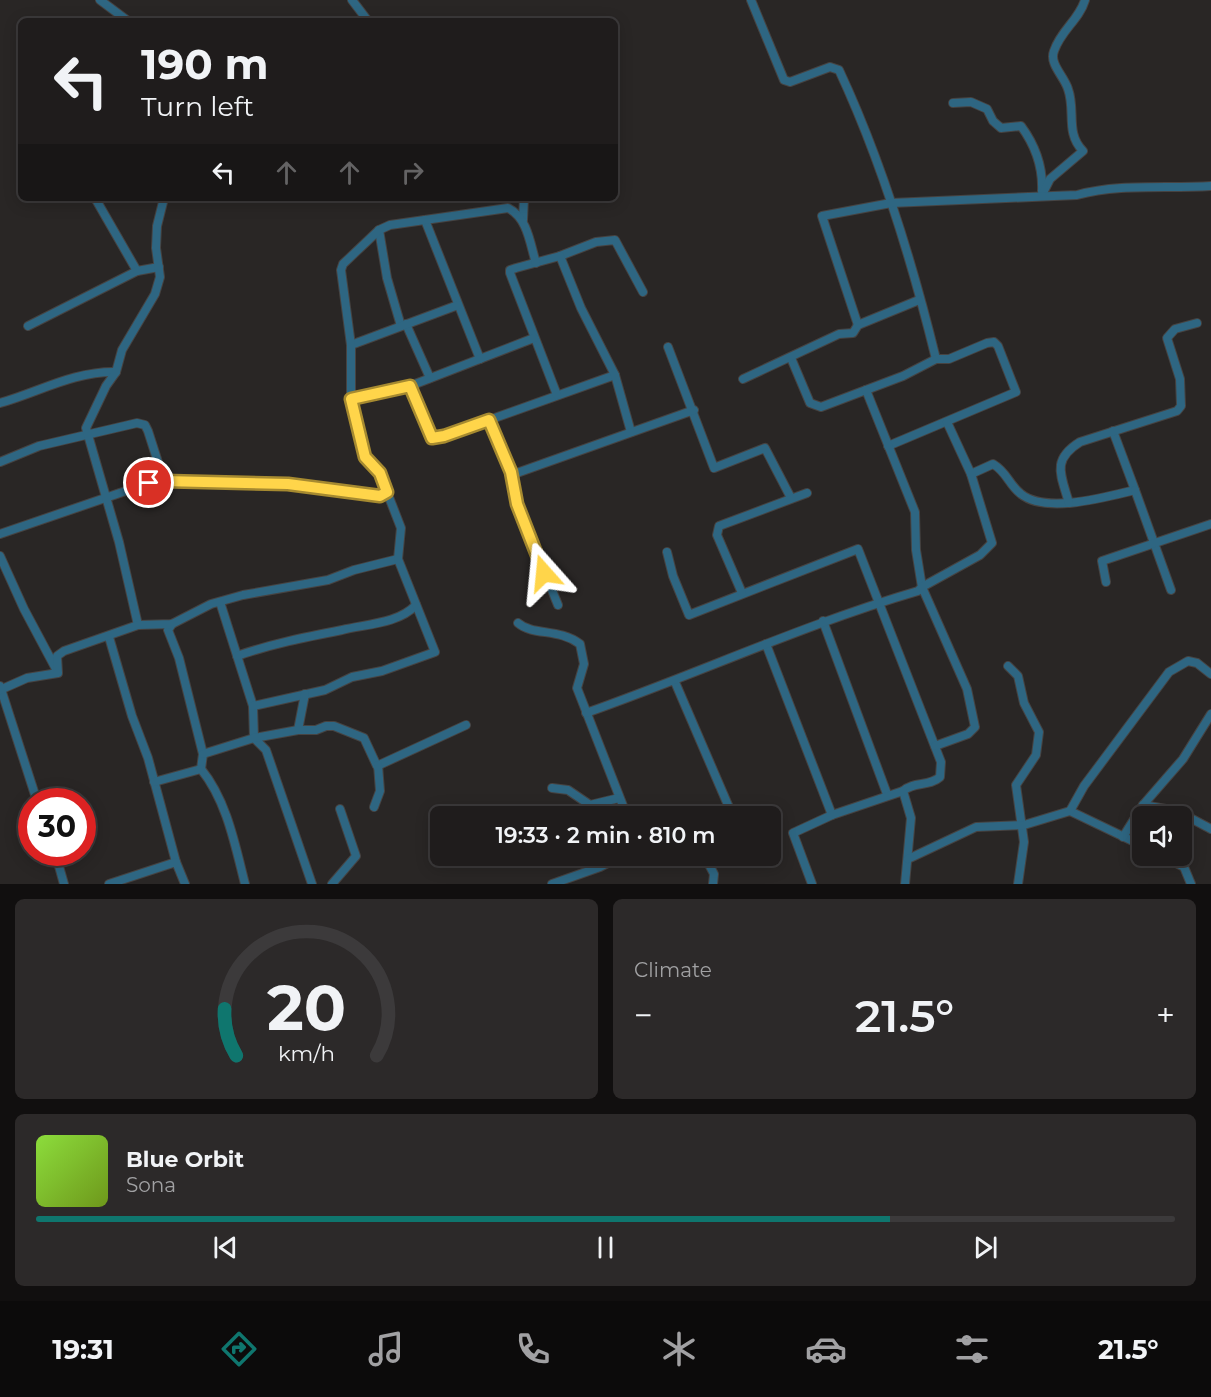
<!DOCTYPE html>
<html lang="en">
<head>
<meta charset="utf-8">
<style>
  :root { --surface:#1f1c1c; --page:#2c2929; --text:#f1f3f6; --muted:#a1a1a3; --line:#3c3a3b; --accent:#0f766e }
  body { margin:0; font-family:Montserrat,sans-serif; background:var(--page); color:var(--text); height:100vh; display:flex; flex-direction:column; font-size:22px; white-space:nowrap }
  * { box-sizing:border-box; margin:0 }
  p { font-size:20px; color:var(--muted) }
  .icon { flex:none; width:33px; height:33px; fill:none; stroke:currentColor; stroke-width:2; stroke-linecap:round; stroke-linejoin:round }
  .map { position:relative; height:884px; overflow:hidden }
  .sheet { display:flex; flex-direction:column; gap:15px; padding:15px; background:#110f0f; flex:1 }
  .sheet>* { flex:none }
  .guide { position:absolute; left:18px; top:18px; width:600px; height:183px; border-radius:9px; box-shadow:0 3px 15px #0003,0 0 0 2px var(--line); background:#1f1c1c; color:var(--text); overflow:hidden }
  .tools { position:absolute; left:1132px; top:806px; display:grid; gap:12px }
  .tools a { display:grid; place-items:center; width:60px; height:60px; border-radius:9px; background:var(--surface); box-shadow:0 3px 15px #0003,0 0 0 2px var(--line); font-size:30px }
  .speed { position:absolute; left:18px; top:788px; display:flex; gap:12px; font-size:30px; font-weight:700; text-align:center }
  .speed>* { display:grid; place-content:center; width:78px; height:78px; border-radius:50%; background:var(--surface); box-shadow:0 3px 15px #0003,0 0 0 2px var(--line); line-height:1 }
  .speed .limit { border:9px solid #d22; background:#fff; color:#111 }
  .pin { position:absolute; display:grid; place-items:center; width:51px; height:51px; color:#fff; margin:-26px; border:3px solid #fff; border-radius:50%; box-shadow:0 2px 6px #0007 }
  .me { position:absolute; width:66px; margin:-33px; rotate:342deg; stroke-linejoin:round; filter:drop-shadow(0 0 4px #0008) }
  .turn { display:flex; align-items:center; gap:21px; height:126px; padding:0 24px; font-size:27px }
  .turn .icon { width:78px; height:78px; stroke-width:2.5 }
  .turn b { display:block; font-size:42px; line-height:51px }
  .lanes { display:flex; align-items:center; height:57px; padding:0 24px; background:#0003; justify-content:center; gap:30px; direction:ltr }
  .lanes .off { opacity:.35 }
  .big { font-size:45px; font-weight:600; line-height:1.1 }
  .sheet .card { flex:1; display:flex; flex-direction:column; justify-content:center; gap:9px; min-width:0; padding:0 21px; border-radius:9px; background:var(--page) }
  .sheet .dial { align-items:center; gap:0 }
  .dial svg { height:156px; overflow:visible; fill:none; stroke:var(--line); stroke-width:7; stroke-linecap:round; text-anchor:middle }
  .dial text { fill:var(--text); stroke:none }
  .song { display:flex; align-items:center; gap:18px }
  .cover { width:72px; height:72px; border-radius:9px; background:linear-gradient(135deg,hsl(90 70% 55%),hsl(80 70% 35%)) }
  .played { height:6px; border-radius:3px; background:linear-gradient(90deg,var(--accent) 75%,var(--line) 75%) }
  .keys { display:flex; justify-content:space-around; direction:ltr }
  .heat { display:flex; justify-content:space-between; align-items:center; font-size:33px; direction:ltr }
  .sheet .tiles { flex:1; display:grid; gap:15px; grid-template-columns:1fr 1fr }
  .card:last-child { grid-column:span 2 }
  .trip { position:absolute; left:430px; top:806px; width:351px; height:60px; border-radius:9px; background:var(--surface); box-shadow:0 3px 15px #0003,0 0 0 2px var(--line); font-weight:600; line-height:60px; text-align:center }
  .tabs { display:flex; height:96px; justify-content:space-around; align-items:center; background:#0c0b0b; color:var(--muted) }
  .tabs .icon { width:42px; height:42px }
  .tabs .current { color:var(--accent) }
  .tabs b { font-size:27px; color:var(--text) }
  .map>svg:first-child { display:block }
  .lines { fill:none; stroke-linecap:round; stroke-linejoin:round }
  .minor-casing { stroke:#464342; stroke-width:10 }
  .minor { stroke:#2e6682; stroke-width:8 }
  .route-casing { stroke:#a68a30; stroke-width:15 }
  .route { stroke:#ffd54a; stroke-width:10 }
</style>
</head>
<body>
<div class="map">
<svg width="1211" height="884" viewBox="0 0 1211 884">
  <rect width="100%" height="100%" fill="#292625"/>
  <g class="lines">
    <defs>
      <g id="minor">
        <polyline points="100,0 128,21"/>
        <polyline points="352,0 368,21"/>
        <path d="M751,0l33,80 6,2 40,-15 9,3c43,92 73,191 97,289"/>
        <path d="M953,103l18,-1 16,7 6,12 8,7 20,-2c14,19 22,42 21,65"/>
        <path d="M1042,195l8,-16 33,-28c-18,-18 -7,-40 -15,-62 -4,-13 -19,-25 -14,-38 7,-21 25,-31 31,-51"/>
        <polyline points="95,198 137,271"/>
        <polyline points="425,220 480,359"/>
        <polyline points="523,220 524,198"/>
        <polyline points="379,230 387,278 401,326"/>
        <polyline points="560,256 596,242 615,240 643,292"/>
        <polyline points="406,324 430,378"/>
        <path d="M858,325l-36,-109 69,-13 186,-8c43,-12 90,-6 134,-9"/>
        <polyline points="28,326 137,271 159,267"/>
        <polyline points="351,345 458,305"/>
        <polyline points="668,347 714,468 765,448 791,498"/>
        <polyline points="791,358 810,403 821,407 903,376 936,359 949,359 987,343 994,342 998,346 1016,392 888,446"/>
        <polyline points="743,379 839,334 853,333 858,325 919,300"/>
        <polyline points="410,386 429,433 431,438 436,439 615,375"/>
        <polyline points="557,395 510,273 510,270 516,268 560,256 581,308 615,375 631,432"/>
        <polyline points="351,399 410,386 534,338"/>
        <path d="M0,403c39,-11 74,-32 116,-31"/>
        <polyline points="489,420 509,470 514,474 694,410"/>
        <polyline points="0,462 39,446 137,423 145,425 148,431 164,481"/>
        <polyline points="511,472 517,504 558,605"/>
        <path d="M971,474l22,-10c14,8 16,21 28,30 25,20 85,3 114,-4l-22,-59"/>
        <polyline points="1135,490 1171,590"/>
        <path d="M1069,503c-8,-28 -18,-43 11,-61l97,-31 4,-5 -1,-27 -13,-41 8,-9 22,-6"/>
        <path d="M0,534l149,-51 15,-2 124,3 92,12 7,-4 -7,-19 -15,-16 -14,-58v-54l-10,-75 2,-6 36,-34 11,-5 118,-17c20,10 22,36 28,55"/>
        <path d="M667,552l6,24 16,39 169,-66 83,213 -1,15c-11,10 -26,4 -37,14l8,27 -6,66"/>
        <polyline points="0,556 24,609 56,669"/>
        <polyline points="1106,582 1102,561 1211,524"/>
        <polyline points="742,593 717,535 719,526 807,493"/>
        <polyline points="220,602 253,706 254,738 266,750 312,884"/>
        <polyline points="823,621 887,794"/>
        <path d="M518,623c15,13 41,5 62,21l4,20 -7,24 50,128"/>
        <polyline points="172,624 168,630 179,658 203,754 201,769"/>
        <polyline points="138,625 119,542 86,428 106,386 116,372 122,350 155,294 160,277 156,248 157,226 164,198"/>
        <polyline points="109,637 132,716 148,758 176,862"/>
        <polyline points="766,644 832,815"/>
        <path d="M237,656c34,-12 69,-19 105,-26 24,-6 56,-6 74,-25"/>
        <polyline points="1008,666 1018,676 1024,703 1039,732 1036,755 1016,785 1024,842 1018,884"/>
        <polyline points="675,682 731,812"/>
        <polyline points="0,686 37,801"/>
        <polyline points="0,690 27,678 58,673 57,656 64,651 138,625 172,624 211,604 243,595 328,580 354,570 398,559"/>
        <polyline points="253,706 325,690 352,677 382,671 435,652 398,559 401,528 387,492"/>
        <path d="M586,713c111,-39 219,-89 332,-122l4,-4 -6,-37 -1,-38 -49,-122"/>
        <polyline points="298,730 305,694"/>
        <polyline points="935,746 968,734 975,727 967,689 922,587 980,555 992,543 971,474 947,422"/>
        <polyline points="203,754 254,738 298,730 316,730 326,726 334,726 364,738 377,766 466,725"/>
        <path d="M154,782l47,-13c26,32 34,76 44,115"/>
        <polyline points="552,788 568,790 590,805 619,798"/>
        <polyline points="1143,805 1177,811 1211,829"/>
        <polyline points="374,807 380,791 378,765"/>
        <polyline points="1070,811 1143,846"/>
        <polyline points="1123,837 1143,805 1183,759 1211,714"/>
        <polyline points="55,852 64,884"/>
        <polyline points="704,855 714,874 713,884"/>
        <polyline points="1161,855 1184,867 1191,884"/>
        <polyline points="908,859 976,827 1024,825 1070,811 1084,786 1169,672 1188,661 1197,663 1211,674"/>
        <polyline points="109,884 176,862 185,884"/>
        <polyline points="332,884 356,856 340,809"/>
        <polyline points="552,884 600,867 623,855"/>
        <polyline points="812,884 793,833 832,815 903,791"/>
      </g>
    </defs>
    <use href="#minor" class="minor-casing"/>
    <use href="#minor" class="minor"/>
  </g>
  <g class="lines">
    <defs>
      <polyline id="route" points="149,483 164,481 288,484 380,496 387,492 380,473 365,457 351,399 410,386 432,438 444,436 489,420 511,472 517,504 544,573"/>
    </defs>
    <use href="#route" class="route-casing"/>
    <use href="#route" class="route"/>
  </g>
</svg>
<div class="tools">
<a><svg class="icon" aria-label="sound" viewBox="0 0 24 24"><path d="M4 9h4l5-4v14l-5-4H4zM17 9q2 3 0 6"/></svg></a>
</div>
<div class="speed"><div class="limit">30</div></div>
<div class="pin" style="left:149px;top:483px;background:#d93025"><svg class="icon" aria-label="arrive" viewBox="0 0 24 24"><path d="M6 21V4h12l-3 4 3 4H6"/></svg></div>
<svg class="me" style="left:544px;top:573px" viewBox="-20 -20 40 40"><path d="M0-17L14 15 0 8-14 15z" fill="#ffd54a" stroke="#fff" stroke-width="4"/></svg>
<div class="trip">19:33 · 2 min · 810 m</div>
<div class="guide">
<div class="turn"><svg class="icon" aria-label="left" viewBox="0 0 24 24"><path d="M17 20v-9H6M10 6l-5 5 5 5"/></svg><div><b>190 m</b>Turn left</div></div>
<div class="lanes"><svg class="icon" aria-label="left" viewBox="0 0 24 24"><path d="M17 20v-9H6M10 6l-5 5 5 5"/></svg><svg class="icon off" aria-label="ahead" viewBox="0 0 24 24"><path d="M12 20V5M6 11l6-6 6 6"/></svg><svg class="icon off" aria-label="ahead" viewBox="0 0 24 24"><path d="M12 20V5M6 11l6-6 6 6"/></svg><svg class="icon off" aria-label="right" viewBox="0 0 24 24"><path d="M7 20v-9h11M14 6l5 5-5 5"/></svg></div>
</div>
</div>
<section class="sheet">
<div class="tiles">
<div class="card dial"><svg viewBox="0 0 100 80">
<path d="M14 69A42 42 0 1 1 86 69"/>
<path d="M14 69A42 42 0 0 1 8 45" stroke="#0f766e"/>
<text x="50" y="56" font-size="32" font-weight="700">20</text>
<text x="50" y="72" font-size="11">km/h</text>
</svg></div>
<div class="card"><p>Climate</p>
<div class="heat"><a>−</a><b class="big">21.5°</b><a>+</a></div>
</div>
<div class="card">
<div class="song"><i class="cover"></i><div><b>Blue Orbit</b><p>Sona</p></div></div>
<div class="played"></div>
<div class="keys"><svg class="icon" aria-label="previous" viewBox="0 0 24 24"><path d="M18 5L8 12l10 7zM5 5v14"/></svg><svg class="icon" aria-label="pause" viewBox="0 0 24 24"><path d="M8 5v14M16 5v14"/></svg><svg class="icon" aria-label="next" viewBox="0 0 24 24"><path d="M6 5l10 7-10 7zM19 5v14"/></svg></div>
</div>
</div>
</section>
<nav class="tabs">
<b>19:31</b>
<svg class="icon current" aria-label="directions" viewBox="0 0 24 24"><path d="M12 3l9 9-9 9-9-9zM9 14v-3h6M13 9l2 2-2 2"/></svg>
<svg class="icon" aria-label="music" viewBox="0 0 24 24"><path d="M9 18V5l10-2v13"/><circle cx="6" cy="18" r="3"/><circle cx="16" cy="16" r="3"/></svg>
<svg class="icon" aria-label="phone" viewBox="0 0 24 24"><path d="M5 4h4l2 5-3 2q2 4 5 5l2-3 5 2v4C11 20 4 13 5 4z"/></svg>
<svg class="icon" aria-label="climate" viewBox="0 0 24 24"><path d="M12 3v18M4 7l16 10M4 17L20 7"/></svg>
<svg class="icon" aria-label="car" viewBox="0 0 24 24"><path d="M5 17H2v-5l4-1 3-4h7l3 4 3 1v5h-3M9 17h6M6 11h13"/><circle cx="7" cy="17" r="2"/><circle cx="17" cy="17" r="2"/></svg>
<svg class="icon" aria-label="filters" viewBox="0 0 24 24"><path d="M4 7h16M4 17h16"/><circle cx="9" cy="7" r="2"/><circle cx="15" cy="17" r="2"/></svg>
<b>21.5°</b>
</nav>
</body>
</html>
